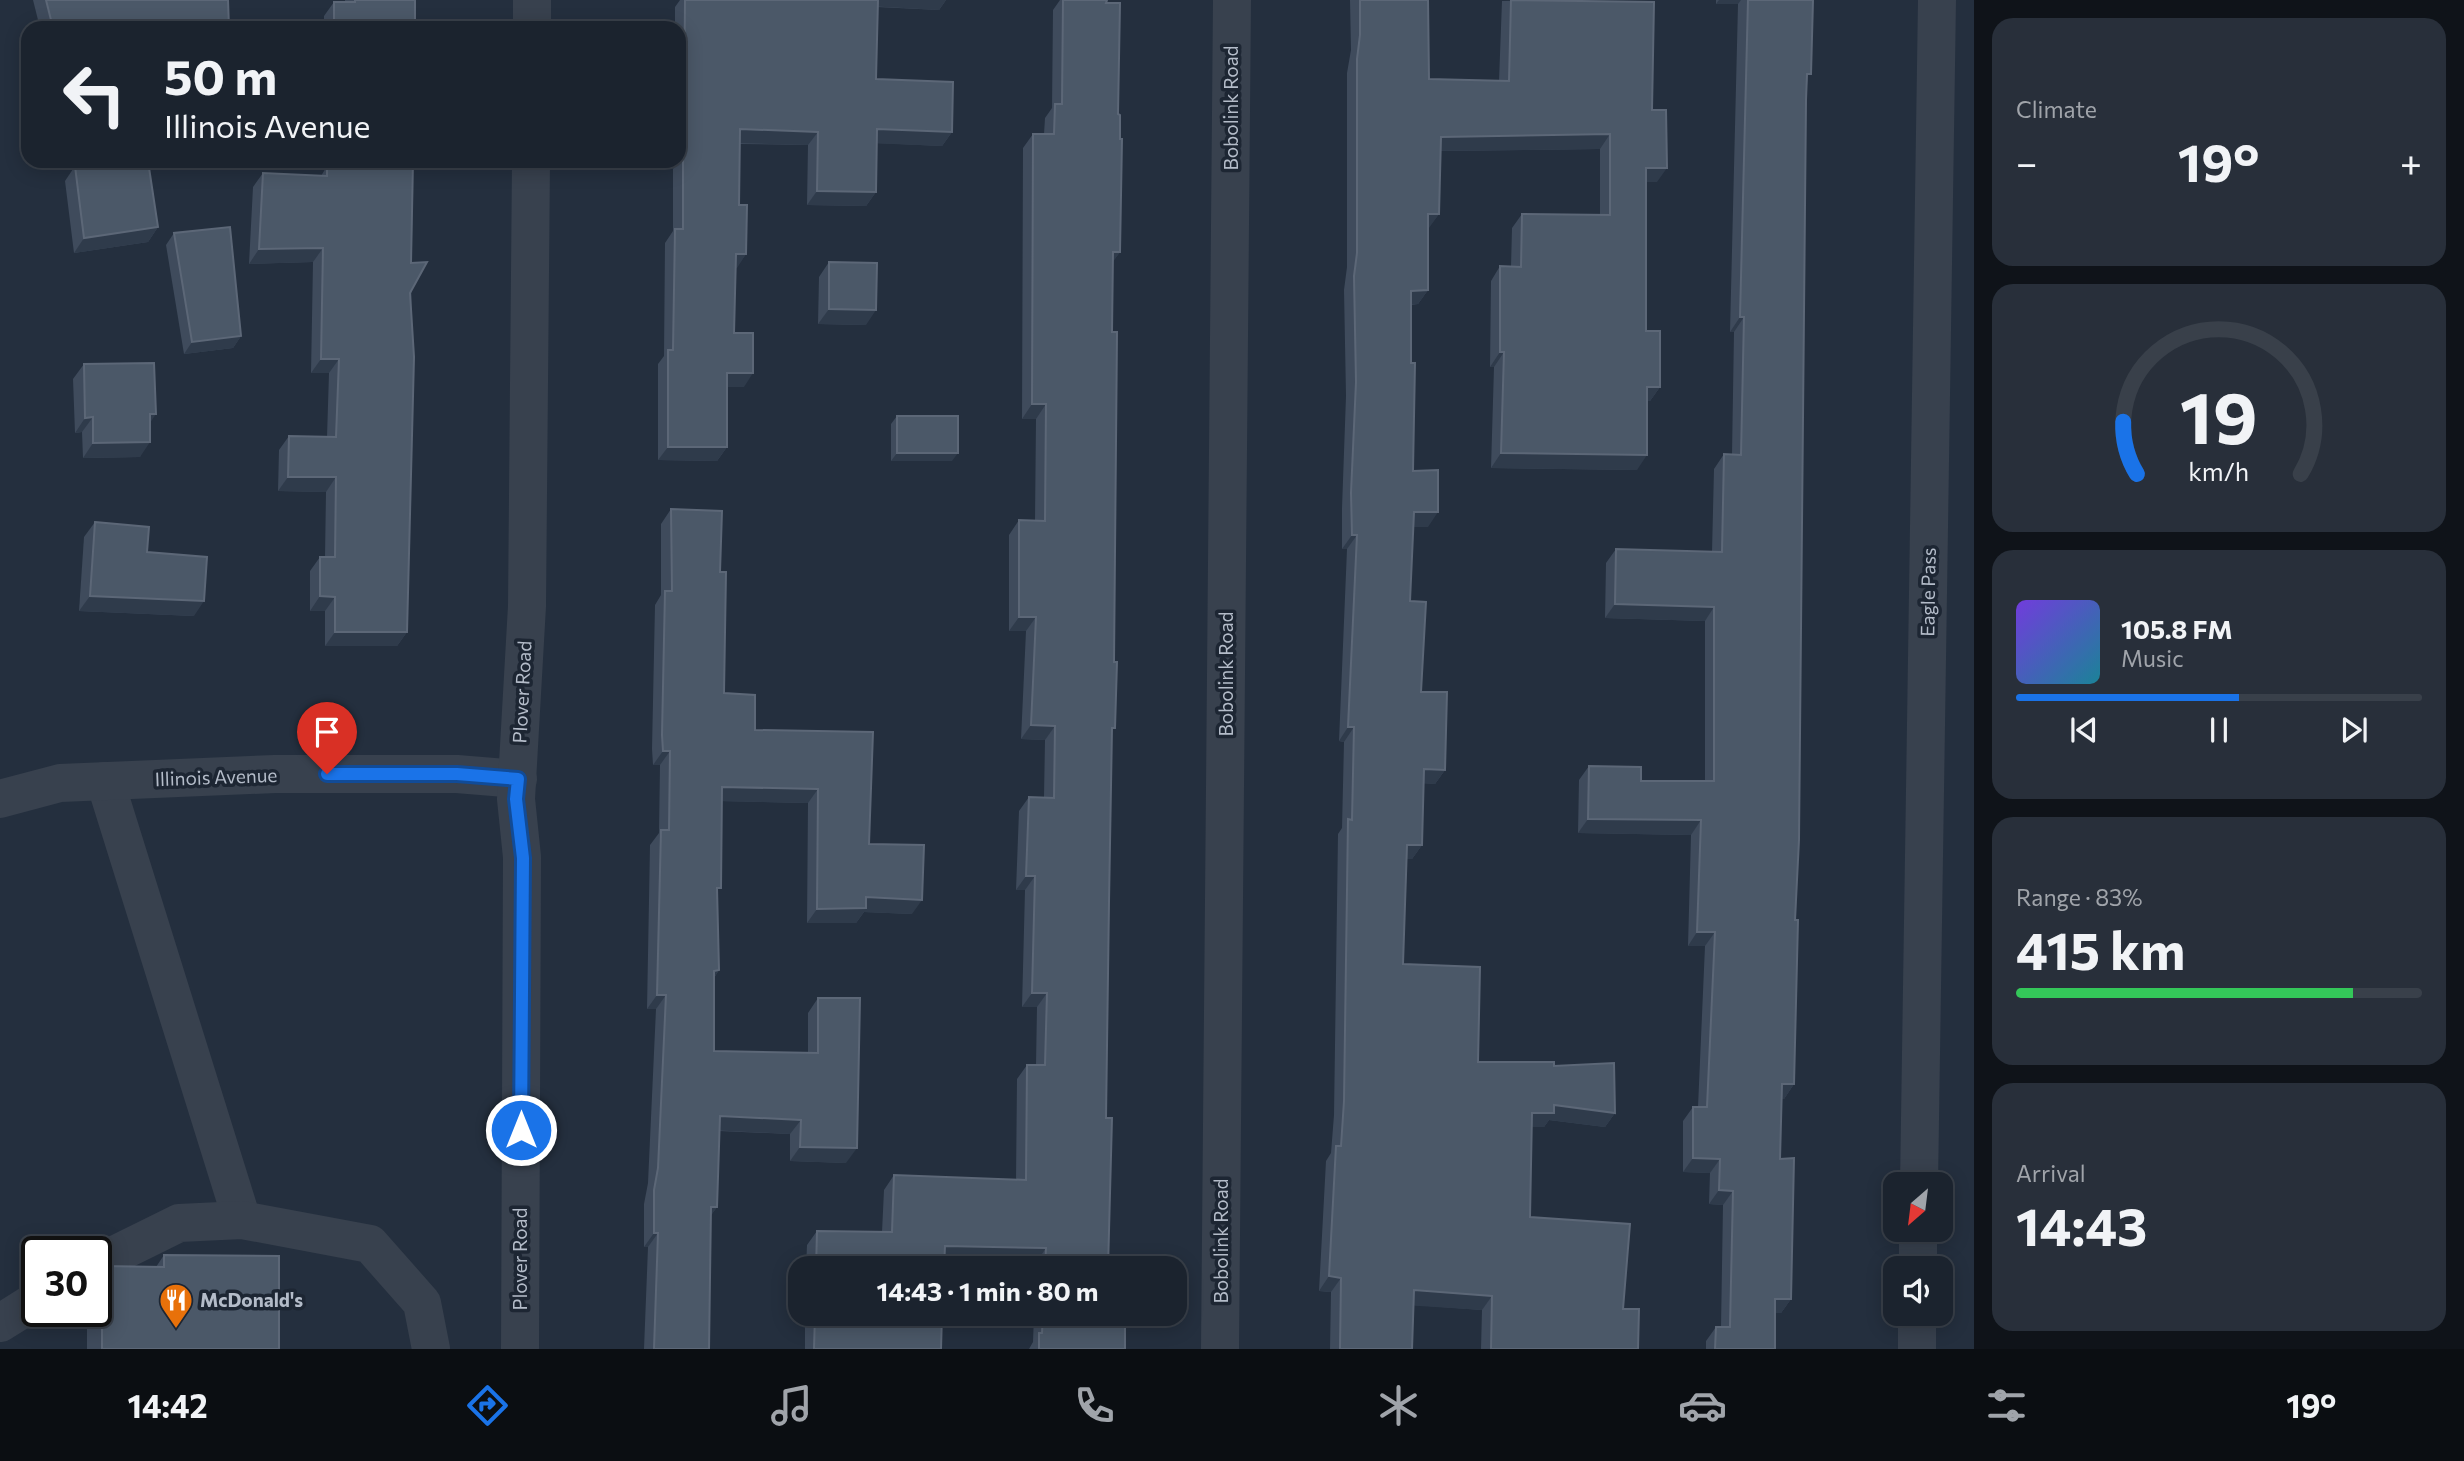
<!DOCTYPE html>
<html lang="en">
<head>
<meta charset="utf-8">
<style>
  :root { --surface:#1b232e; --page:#282f3a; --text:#f1f3f6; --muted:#a0a4aa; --line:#39404a; --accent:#1a73e8 }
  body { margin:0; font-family:Commissioner,sans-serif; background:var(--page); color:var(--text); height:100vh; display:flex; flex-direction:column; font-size:26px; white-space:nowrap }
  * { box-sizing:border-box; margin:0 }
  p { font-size:23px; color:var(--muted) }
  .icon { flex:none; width:38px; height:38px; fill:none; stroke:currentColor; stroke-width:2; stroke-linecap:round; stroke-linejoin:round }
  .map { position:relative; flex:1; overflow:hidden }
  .sheet { display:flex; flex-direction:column; gap:18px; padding:18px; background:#0f1319; width:490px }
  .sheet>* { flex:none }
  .top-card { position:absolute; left:21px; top:21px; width:665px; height:147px; border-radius:21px; box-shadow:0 4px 18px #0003,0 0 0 2px var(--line); background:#1b232e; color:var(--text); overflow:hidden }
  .needle { width:46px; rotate:208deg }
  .buttons { position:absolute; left:1883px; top:1172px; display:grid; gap:14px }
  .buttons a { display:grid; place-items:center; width:70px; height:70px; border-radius:14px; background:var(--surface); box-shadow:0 4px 18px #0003,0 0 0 2px var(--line); font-size:35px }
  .speed { position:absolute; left:21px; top:1236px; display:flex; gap:14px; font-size:35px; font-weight:700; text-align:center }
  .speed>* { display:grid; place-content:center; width:91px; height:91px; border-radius:50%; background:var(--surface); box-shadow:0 4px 18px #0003,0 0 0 2px var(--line); line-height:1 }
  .speed .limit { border:4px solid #111; border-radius:10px; background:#fff; color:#111 }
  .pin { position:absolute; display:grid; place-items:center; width:60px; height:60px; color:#fff; margin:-72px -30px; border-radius:50% 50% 50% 0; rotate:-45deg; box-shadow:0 0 7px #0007 }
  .pin .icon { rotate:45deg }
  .me { position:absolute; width:77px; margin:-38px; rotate:0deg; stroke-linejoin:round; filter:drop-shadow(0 0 5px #0008) }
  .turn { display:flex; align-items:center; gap:24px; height:147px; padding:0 28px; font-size:32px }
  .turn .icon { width:91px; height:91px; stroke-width:2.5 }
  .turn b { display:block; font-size:49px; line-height:60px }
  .big { font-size:52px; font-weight:700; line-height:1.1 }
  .sheet .card { flex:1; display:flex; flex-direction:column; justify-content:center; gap:10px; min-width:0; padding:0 24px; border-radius:21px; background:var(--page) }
  .sheet .dial { align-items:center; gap:0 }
  .dial svg { height:182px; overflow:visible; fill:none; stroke:var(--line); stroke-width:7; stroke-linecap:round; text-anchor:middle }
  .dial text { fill:var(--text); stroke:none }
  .song { display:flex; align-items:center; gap:21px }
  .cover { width:84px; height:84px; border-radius:10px; background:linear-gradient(135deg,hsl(260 70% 55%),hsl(190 70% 35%)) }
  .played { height:7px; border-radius:4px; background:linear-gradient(90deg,var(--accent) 55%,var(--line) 55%) }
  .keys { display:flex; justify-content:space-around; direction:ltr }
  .heat { display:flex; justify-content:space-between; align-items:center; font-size:38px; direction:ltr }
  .charge { height:10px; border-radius:5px; background:linear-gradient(90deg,#34c759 83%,var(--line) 0) }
  .trip { position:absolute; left:788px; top:1256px; width:399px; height:70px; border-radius:21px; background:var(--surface); box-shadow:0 4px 18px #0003,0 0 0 2px var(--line); font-weight:700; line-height:70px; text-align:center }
  .tab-bar { display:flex; height:112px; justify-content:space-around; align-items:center; background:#0b0e12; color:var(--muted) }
  .tab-bar .icon { width:49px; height:49px }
  .tab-bar .selected { color:var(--accent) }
  .tab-bar b { font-size:32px; color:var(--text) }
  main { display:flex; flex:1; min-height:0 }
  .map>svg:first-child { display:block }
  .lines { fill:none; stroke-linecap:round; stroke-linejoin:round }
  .minor { stroke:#38414e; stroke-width:38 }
  .wall { fill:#3f4b5c }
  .shaded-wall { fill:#2f3b4b }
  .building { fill:#4b5868; stroke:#5c6777; stroke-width:2 }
  .route-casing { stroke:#114b97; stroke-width:18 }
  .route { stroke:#1a73e8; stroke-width:12 }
  .labels { text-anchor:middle; stroke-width:7; stroke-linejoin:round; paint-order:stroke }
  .street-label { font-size:19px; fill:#b4bcc9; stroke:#1d2633 }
  .poi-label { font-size:19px; font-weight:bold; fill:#b4bcc9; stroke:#1d2633; text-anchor:start }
</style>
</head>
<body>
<main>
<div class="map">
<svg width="1974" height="1349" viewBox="0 0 1974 1349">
  <rect width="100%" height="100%" fill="#242f3e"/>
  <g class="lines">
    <g class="minor">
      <polyline points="532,28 532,0"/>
      <polyline points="105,781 242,1220"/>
      <polyline points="0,799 60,783 275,774 457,774 518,779"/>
      <polyline points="1919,1185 1937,0"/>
      <polyline points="96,1264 179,1223 242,1220 370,1244 422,1303 431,1349"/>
      <polyline points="1918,1269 1918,1230"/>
      <polyline points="0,1323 37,1300"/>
      <polyline points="520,1349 522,857 516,799 527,606 531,161"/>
      <polyline points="1220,1349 1232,0"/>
      <polyline points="1917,1349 1917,1314"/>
    </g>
  </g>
  <g class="wall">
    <polygon points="33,0 228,0 229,28 40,28"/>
    <polygon points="345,0 415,0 415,28 324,28 324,16 334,2 345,2"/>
    <polygon points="680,0 946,0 939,10 877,7 876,79 952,132 942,146 877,143 876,192 866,206 807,205 808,145 740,144 739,205 746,254 736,268 734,333 744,387 727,387 727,447 717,461 658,460 658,364 664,356 665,243 673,231 673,169 669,169 670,161 679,161 679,28 675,28 675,7"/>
    <polygon points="1060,0 1107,0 1118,114 1120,252 1113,261 1112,332 1112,732 1106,1118 1108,1269 1036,1269 1036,1263 944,1260 944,1269 806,1269 807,1245 817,1231 882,1232 884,1190 894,1175 1016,1180 1017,1079 1027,1065 1036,1065 1037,1007 1022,1007 1025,890 1016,890 1019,811 1029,797 1044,797 1045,740 1021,739 1026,631 1009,631 1009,535 1019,520 1035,521 1036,419 1022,419 1023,148 1033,134 1044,134 1045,118 1052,108 1053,10"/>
    <polygon points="1350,0 1428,0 1429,79 1499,81 1502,1 1555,0 1652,110 1657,182 1646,182 1646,331 1660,387 1650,401 1647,401 1637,470 1491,468 1494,367 1490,367 1491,281 1500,266 1511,267 1512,228 1522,214 1600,215 1600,149 1440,151 1439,214 1428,228 1428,290 1418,304 1411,305 1411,363 1413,471 1428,527 1413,527 1410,601 1421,692 1445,770 1435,784 1423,783 1422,845 1412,859 1407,859 1403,964 1478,1062 1554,1066 1615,1113 1605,1127 1549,1120 1544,1127 1532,1127 1530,1217 1623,1309 1638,1349 1481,1349 1482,1310 1414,1305 1412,1349 1330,1349 1331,1292 1319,1291 1326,1161 1331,1153 1334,1115 1338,834 1342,828 1344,742 1339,741 1347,549 1342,549 1342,508 1346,396 1344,290 1347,267 1347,73 1351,50"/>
    <polygon points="1716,0 1813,0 1806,100 1794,1084 1784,1099 1781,1098 1780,1159 1791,1299 1781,1313 1775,1313 1775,1349 1706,1349 1706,1341 1716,1327 1721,1327 1723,1205 1709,1204 1710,1173 1683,1172 1683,1121 1693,1107 1698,1107 1705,946 1688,946 1691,835 1578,833 1579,780 1589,766 1641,781 1705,781 1705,621 1605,618 1606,563 1616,549 1712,552 1714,469 1724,454 1732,454 1734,332 1730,332 1738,4 1716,4"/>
    <polygon points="339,161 413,161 407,632 397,646 325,646 325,611 310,611 310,571 320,557 325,557 326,492 278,491 279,450 289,436 327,437 329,373 311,373 313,262 249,264 253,187 263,173 321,176 327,166 339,166"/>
    <polygon points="75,166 158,227 148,242 74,253 65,181"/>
    <polygon points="174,233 241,336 233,348 184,354 166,245"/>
    <polygon points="829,262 866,325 818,324 819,277"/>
    <polygon points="84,364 150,423 140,457 83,458 82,432 75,433 73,379"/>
    <polygon points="897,416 952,461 891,461 891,424"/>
    <polygon points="671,509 720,572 724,693 755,730 873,732 869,844 912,914 864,912 856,923 807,923 808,803 722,801 717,893 719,970 714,978 714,1051 808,1053 808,1013 818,998 846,1163 790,1161 790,1134 719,1131 717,1207 711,1215 709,1349 644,1349 648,1247 644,1247 644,1204 648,1183 656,1009 647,1009 650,845 659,833 660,765 653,765 652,749 655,605 661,595 661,524"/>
    <polygon points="95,522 147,552 194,616 79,611 84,537"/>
    <polygon points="164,1255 279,1349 87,1349 87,1311 96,1311 96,1275 102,1266 156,1267"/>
    <polygon points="805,1314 942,1314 941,1349 805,1349"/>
    <polygon points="1034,1314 1107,1314 1107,1317 1125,1349 1029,1349 1033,1342"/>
  </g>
  <g class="shaded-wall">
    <polygon points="873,0 946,0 939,10 868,6"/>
    <polygon points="1719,0 1741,0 1738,4 1716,4"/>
    <polygon points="740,129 818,132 808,145 731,143"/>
    <polygon points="877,129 952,132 942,146 867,143"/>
    <polygon points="1610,134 1600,149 1431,151 1441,137"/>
    <polygon points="675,161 679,161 673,169 669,169"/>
    <polygon points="1646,168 1667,168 1657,182 1636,182"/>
    <polygon points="817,191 876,192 866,206 807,205"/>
    <polygon points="1428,214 1439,214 1429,228 1418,228"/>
    <polygon points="158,227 148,242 74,253 84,238"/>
    <polygon points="323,248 313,262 249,264 259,249"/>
    <polygon points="1113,252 1120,252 1110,266"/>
    <polygon points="736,254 746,254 737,268 726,268"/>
    <polygon points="1428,290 1418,304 1401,305 1411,291"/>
    <polygon points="829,309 876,310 866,325 818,324"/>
    <polygon points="1740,317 1744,317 1734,332 1730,332"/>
    <polygon points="241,336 233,348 184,354 192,342"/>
    <polygon points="1500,352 1504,352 1494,367 1490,367"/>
    <polygon points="321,359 339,359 329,373 311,373"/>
    <polygon points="727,373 753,373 744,387 717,387"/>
    <polygon points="1647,387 1660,387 1650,401 1637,401"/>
    <polygon points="1032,404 1046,404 1036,419 1022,419"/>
    <polygon points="150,414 156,414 146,429"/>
    <polygon points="93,417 82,432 75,433 85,418"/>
    <polygon points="150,442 140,457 83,458 93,443"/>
    <polygon points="668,447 727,447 717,461 658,460"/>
    <polygon points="897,453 958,453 952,461 891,461"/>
    <polygon points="1501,453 1647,455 1637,470 1491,468"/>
    <polygon points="288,477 336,477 326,492 278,491"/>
    <polygon points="1414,512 1438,512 1428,527 1404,527"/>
    <polygon points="1352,535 1357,535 1347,549 1342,549"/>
    <polygon points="90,596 204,601 194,616 79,611"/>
    <polygon points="320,596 335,597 325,611 310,611"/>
    <polygon points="1615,604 1714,607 1705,621 1605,618"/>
    <polygon points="1019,617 1036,617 1026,631 1009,631"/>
    <polygon points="335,632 407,632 397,646 325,646"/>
    <polygon points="1031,725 1055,726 1045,740 1021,739"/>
    <polygon points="1348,727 1354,727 1344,742 1339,741"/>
    <polygon points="663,751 670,751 660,765 653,765"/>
    <polygon points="1424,769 1445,770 1435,784 1414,783"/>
    <polygon points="722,787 818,789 808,803 712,801"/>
    <polygon points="1588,819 1701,820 1691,835 1578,833"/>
    <polygon points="1407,845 1422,845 1412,859 1397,859"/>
    <polygon points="1026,876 1035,876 1025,890 1016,890"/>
    <polygon points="866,897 922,900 912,914 864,912 856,923 807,923 817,909"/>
    <polygon points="1697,932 1715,932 1705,946 1688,946"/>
    <polygon points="719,970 709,985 714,971"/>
    <polygon points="1032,993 1047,993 1037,1007 1022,1007"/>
    <polygon points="657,995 666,995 656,1009 647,1009"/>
    <polygon points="1782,1084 1794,1084 1784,1099 1772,1098"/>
    <polygon points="1554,1105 1615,1113 1605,1127 1549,1120 1544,1127 1522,1127 1532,1113"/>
    <polygon points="720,1116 801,1120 790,1134 710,1130"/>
    <polygon points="800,1147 857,1148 846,1163 790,1161"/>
    <polygon points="1693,1158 1720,1159 1710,1173 1683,1172"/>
    <polygon points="1719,1190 1733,1191 1723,1205 1709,1204"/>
    <polygon points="711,1207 717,1207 707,1221"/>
    <polygon points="654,1233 658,1233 648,1247 644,1247"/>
    <polygon points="945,1246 1046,1248 1036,1263 935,1260"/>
    <polygon points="1329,1276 1341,1278 1331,1292 1319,1291"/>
    <polygon points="1414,1290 1492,1296 1482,1310 1404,1305"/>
    <polygon points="1775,1299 1791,1299 1781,1313 1765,1313"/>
  </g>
  <g class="building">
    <polygon points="46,0 228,0 229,28 53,28"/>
    <polygon points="355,0 415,0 415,28 334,28 334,2 355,2"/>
    <polygon points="685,0 878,0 876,79 953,82 952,132 877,129 876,192 817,191 818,132 740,129 739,205 747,205 746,254 736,254 734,333 753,333 753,373 727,373 727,447 668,447 668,350 673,350 675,229 683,229 683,155 679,155 680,114 684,114"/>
    <polygon points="1063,0 1107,0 1106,3 1120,3 1118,114 1120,115 1120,139 1122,139 1120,252 1113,252 1112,332 1117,332 1114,662 1117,662 1115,728 1112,728 1109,902 1106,1118 1112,1118 1108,1269 1045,1269 1046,1248 945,1246 944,1269 816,1269 817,1231 892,1232 894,1175 1026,1180 1027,1065 1045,1065 1047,993 1032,993 1035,876 1026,876 1029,797 1054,798 1055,726 1031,725 1036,617 1019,617 1019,520 1045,521 1046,404 1032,404 1033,134 1054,134 1055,104 1062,104"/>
    <polygon points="1360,0 1428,0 1429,79 1509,81 1511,0 1654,2 1652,110 1666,110 1667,168 1646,168 1646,331 1660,331 1660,387 1647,387 1647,455 1501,453 1504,352 1500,352 1500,266 1521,267 1522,214 1610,215 1610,134 1441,137 1439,214 1428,214 1428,290 1411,291 1411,363 1415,363 1413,471 1438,470 1438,512 1414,512 1410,601 1426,602 1421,692 1447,692 1445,770 1424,769 1422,845 1407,845 1403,964 1480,967 1478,1062 1554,1062 1554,1066 1614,1063 1615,1113 1554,1105 1554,1113 1532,1113 1530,1217 1630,1224 1623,1309 1639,1309 1638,1349 1491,1349 1492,1296 1414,1290 1412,1349 1340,1349 1341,1278 1329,1276 1336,1146 1341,1146 1344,1101 1348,819 1352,820 1354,727 1348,727 1357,535 1352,535 1351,493 1356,382 1354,276 1357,253 1357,59 1360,35"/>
    <polygon points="1748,0 1813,0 1811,74 1807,74 1806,100 1799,840 1795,920 1798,920 1794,1084 1782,1084 1780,1159 1794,1158 1791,1299 1775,1299 1775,1349 1715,1349 1716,1327 1730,1327 1733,1191 1719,1190 1720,1159 1693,1158 1693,1107 1707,1107 1715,932 1697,932 1701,820 1588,819 1589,766 1641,767 1641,781 1714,781 1714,607 1615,604 1616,549 1722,552 1724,454 1741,455 1744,317 1740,317"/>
    <polygon points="109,161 148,161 158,227 84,238 75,166"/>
    <polygon points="349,161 413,161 411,263 427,262 410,293 414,357 407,632 335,632 335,597 320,596 320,557 335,557 336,477 288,477 289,436 336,437 339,359 321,359 323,248 259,249 263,173 327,176 327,166 349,166"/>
    <polygon points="230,227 241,336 192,342 174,233"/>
    <polygon points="829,262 877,263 876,310 829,309"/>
    <polygon points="154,363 156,414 150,414 150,442 93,443 93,417 85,418 84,364"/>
    <rect x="897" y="416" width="61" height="37"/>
    <polygon points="671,509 722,511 720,572 726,572 724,693 755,695 755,730 873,732 869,844 924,845 922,900 866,897 866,908 817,909 818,789 722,787 721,888 717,888 719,970 714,971 714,1051 818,1053 818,998 860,998 857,1148 800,1147 801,1120 720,1116 717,1207 711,1207 709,1349 654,1349 658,1233 654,1233 654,1190 658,1168 666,995 657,995 661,830 669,830 670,751 663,751 662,735 665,591 672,591"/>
    <polygon points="95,522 149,527 147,552 207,557 204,601 90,596"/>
    <polygon points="164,1255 279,1256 279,1349 102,1349 102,1266 164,1267"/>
    <polygon points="815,1314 942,1314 941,1349 814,1349"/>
    <polygon points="1043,1314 1107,1314 1107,1317 1125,1317 1125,1349 1039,1349 1039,1333 1042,1333"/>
  </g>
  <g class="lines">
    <defs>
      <polyline id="route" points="327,774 457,774 518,779 516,799 523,858 521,1130"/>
    </defs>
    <use href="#route" class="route-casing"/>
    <use href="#route" class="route"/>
  </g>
  <defs>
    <symbol id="restaurant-pin" viewBox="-11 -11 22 30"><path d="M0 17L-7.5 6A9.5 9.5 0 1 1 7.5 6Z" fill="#e8710a" stroke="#1d2633"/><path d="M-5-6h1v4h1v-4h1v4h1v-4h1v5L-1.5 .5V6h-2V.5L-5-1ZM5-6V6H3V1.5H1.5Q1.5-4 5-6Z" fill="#fff"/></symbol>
  </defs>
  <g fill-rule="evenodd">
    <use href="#restaurant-pin" x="157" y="1281" width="38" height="52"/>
  </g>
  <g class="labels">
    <g class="street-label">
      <text transform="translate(1231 108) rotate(-90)" y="7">Bobolink Road</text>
      <text transform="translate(1928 592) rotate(-89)" y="7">Eagle Pass</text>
      <text transform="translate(1226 674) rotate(-90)" y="7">Bobolink Road</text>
      <text transform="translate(522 692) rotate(-87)" y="7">Plover Road</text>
      <text transform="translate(216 777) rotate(-2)" y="7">Illinois Avenue</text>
      <text transform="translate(1221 1241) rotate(-90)" y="7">Bobolink Road</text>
      <text transform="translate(520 1259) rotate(-90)" y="7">Plover Road</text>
    </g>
    <g class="poi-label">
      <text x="200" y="1307">McDonald's</text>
    </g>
  </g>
</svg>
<div class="buttons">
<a><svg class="needle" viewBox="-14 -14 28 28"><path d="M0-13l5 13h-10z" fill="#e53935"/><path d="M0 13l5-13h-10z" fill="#a0a4aa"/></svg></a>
<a><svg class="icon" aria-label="sound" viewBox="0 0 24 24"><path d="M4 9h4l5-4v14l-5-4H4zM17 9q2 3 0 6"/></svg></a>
</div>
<div class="speed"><div class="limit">30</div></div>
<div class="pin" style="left:327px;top:774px;background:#d93025"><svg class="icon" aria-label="arrive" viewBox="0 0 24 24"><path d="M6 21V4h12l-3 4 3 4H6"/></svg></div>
<svg class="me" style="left:521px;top:1130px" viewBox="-20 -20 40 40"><circle r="17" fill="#1a73e8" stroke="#fff" stroke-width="3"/><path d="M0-11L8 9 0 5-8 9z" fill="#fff"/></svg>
<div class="trip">14:43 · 1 min · 80 m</div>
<div class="top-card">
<div class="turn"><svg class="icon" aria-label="left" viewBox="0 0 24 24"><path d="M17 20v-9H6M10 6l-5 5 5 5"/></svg><div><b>50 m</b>Illinois Avenue</div></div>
</div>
</div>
<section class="sheet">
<div class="card"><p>Climate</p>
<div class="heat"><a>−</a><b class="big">19°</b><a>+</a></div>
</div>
<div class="card dial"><svg viewBox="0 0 100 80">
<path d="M14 69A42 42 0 1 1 86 69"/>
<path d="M14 69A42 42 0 0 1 8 46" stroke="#1a73e8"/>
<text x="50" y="56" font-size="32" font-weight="700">19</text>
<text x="50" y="72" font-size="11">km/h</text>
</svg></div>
<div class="card">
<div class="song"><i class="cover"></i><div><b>105.8 FM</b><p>Music</p></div></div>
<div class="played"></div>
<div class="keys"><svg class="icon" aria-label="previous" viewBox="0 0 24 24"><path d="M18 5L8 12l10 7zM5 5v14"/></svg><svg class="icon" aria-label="pause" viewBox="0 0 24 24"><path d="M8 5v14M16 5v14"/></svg><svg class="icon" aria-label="next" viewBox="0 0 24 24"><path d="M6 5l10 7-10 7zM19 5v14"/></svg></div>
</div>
<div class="card"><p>Range · 83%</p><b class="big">415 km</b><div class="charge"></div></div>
<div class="card"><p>Arrival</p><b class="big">14:43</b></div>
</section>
</main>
<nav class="tab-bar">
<b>14:42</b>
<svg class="icon selected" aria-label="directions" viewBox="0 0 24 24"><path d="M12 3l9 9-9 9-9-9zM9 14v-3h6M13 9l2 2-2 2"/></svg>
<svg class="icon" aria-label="music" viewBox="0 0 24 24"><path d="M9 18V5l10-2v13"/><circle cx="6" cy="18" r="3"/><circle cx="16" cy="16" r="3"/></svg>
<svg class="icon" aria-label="phone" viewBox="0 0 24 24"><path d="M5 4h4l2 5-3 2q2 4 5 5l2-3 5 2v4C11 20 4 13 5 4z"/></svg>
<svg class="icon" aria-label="climate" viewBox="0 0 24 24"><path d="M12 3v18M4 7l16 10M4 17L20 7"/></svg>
<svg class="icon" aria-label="car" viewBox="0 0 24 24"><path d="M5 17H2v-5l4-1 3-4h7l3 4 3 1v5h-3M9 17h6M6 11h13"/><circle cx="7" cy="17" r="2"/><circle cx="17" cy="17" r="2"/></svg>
<svg class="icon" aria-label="filters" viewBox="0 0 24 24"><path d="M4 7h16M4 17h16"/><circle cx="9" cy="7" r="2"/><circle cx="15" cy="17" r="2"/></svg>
<b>19°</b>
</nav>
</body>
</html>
